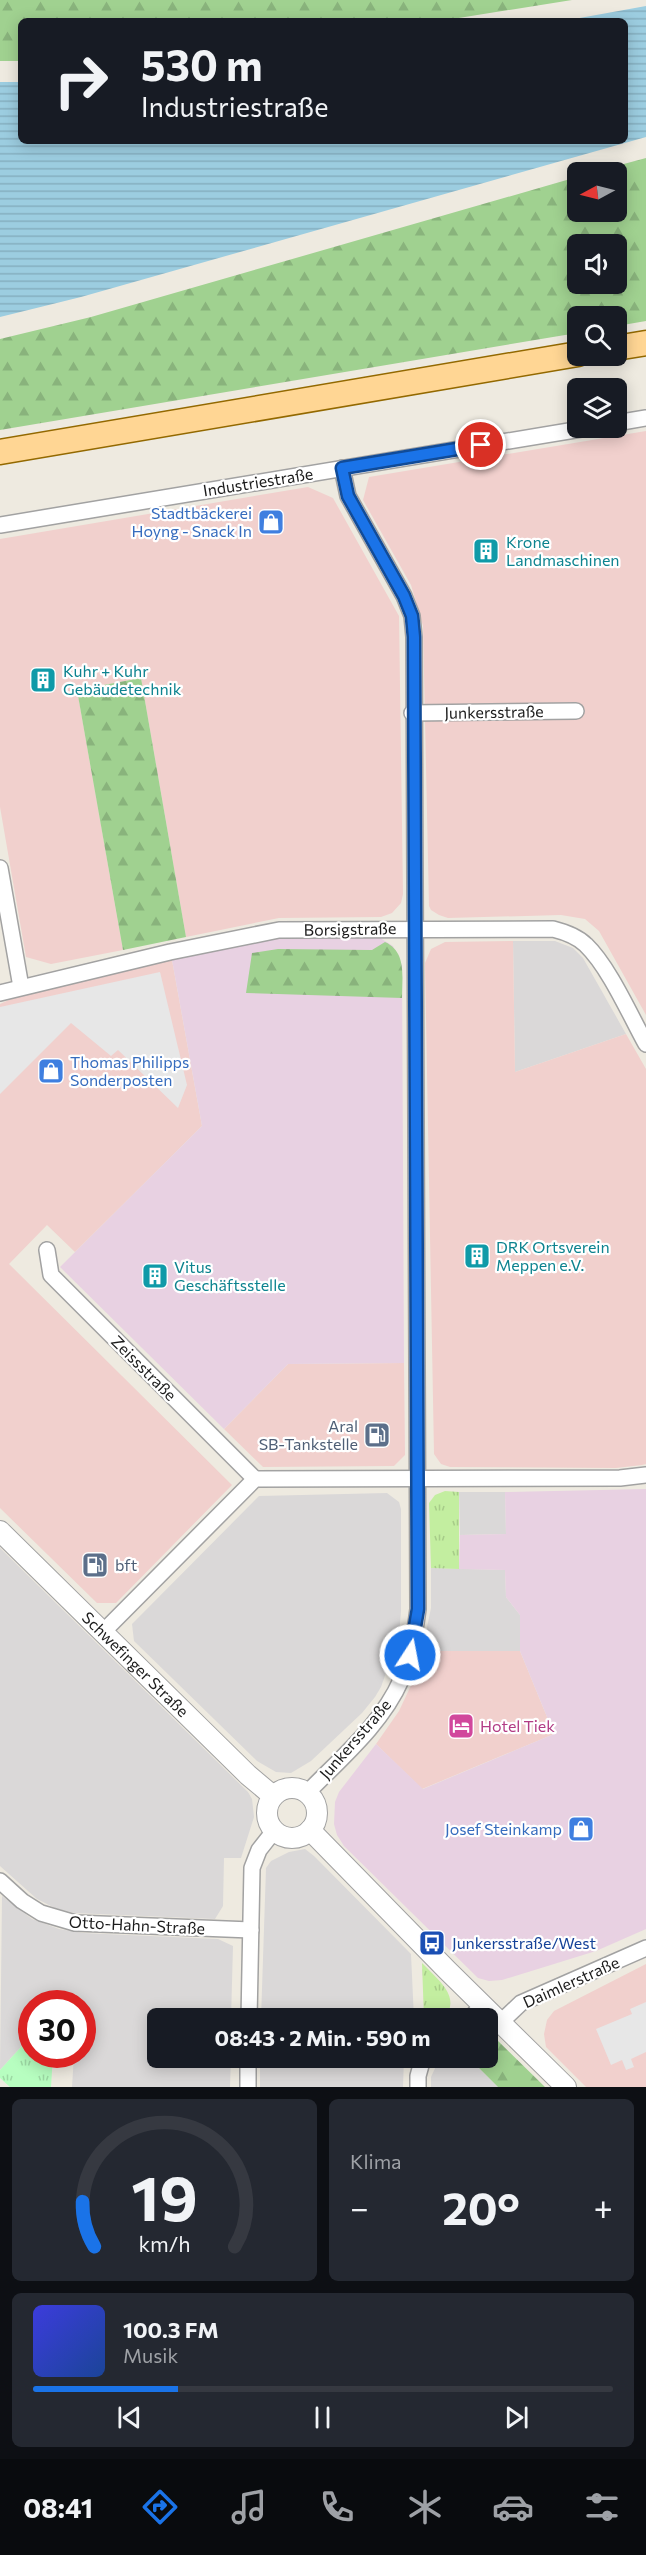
<!DOCTYPE html>
<html lang="de">
<head>
<meta charset="utf-8">
<style>
  :root { --surface:#171b24; --page:#242831; --text:#f1f3f6; --muted:#9ea1a6; --line:#363941; --accent:#1a73e8 }
  body { margin:0; font-family:Commissioner,sans-serif; background:var(--page); color:var(--text); height:100vh; display:flex; flex-direction:column; font-size:22px; white-space:nowrap }
  * { box-sizing:border-box; margin:0 }
  p { font-size:20px; color:var(--muted) }
  .icon { flex:none; width:33px; height:33px; fill:none; stroke:currentColor; stroke-width:2; stroke-linecap:round; stroke-linejoin:round }
  .map { position:relative; height:2087px; overflow:hidden }
  .sheet { display:flex; flex-direction:column; gap:12px; padding:12px; background:#0d0f14; flex:1 }
  .sheet>* { flex:none }
  .guide { position:absolute; left:18px; top:18px; width:610px; height:126px; border-radius:9px; box-shadow:0 3px 15px #0003; background:#171b24; color:var(--text); overflow:hidden }
  .needle { width:39px; rotate:263deg }
  .fabs { position:absolute; left:567px; top:162px; display:grid; gap:12px }
  .fabs a { display:grid; place-items:center; width:60px; height:60px; border-radius:9px; background:var(--surface); box-shadow:0 3px 15px #0003; font-size:30px }
  .speed { position:absolute; left:18px; top:1990px; display:flex; gap:12px; font-size:30px; font-weight:700; text-align:center }
  .speed>* { display:grid; place-content:center; width:78px; height:78px; border-radius:50%; background:var(--surface); box-shadow:0 3px 15px #0003; line-height:1 }
  .speed .limit { border:9px solid #d22; background:#fff; color:#111 }
  .pin { position:absolute; display:grid; place-items:center; width:51px; height:51px; color:#fff; margin:-26px; border:3px solid #fff; border-radius:50%; box-shadow:0 2px 6px #0007 }
  .me { position:absolute; width:66px; margin:-33px; rotate:11deg; stroke-linejoin:round; filter:drop-shadow(0 0 4px #0008) }
  .turn { display:flex; align-items:center; gap:21px; height:126px; padding:0 24px; font-size:27px }
  .turn .icon { width:78px; height:78px; stroke-width:2.5 }
  .turn b { display:block; font-size:42px; line-height:51px }
  .big { font-size:45px; font-weight:700; line-height:1.1 }
  .sheet .tile { flex:1; display:flex; flex-direction:column; justify-content:center; gap:9px; min-width:0; padding:0 21px; border-radius:9px; background:var(--page) }
  .sheet .dial { align-items:center; gap:0 }
  .dial svg { height:156px; overflow:visible; fill:none; stroke:var(--line); stroke-width:7; stroke-linecap:round; text-anchor:middle }
  .dial text { fill:var(--text); stroke:none }
  .song { display:flex; align-items:center; gap:18px }
  .cover { width:72px; height:72px; border-radius:9px; background:linear-gradient(135deg,hsl(240 70% 55%),hsl(220 70% 35%)) }
  .played { height:6px; border-radius:3px; background:linear-gradient(90deg,var(--accent) 25%,var(--line) 25%) }
  .keys { display:flex; justify-content:space-around; direction:ltr }
  .heat { display:flex; justify-content:space-between; align-items:center; font-size:33px; direction:ltr }
  .sheet .tiles { flex:1; display:grid; gap:12px; grid-template-columns:1fr 1fr }
  .tile:last-child { grid-column:span 2 }
  .trip { position:absolute; left:147px; top:2008px; width:351px; height:60px; border-radius:9px; background:var(--surface); box-shadow:0 3px 15px #0003; font-weight:700; line-height:60px; text-align:center }
  .dock { display:flex; height:96px; justify-content:space-around; align-items:center; background:#090b0e; color:var(--muted) }
  .dock .icon { width:42px; height:42px }
  .dock .selected { color:var(--accent) }
  .dock b { font-size:27px; color:var(--text) }
  .map>svg:first-child { display:block }
  .residential { fill:#dad8d8 }
  .commercial { fill:#f1d0cd }
  .industrial { fill:#e8d1e2 }
  .grass { fill:url(#grass-tufts) }
  .forest { fill:url(#forest-firs); fill-rule:evenodd }
  .park { fill:url(#park-tufts) }
  .parking { fill:#e7e7e7 }
  .water { fill:url(#water-rules) }
  .lines { fill:none; stroke-linecap:round; stroke-linejoin:round }
  .minor-casing { stroke:#a2a2a2; stroke-width:18 }
  .tertiary-casing { stroke:#a2a2a2; stroke-width:22 }
  .primary-casing { stroke:#936900; stroke-width:27 }
  .minor { stroke:#fff; stroke-width:15 }
  .tertiary { stroke:#fff; stroke-width:20 }
  .primary { stroke:#ffd694; stroke-width:24 }
  .route-casing { stroke:#114b97; stroke-width:15 }
  .route { stroke:#1a73e8; stroke-width:10 }
  .labels { text-anchor:middle; stroke-width:4.5; stroke-linejoin:round; paint-order:stroke }
  .street-label { font-size:16px; fill:#1b1b1b; stroke:#fff }
  .shop-label { font-size:16px; fill:#366cbe; stroke:#fff; text-anchor:end }
  .culture-label { font-size:16px; fill:#0d838f; stroke:#fff; text-anchor:start }
  .service-label { font-size:16px; fill:#4e5e75; stroke:#fff; text-anchor:end }
  .hotel-label { font-size:16px; fill:#b23c85; stroke:#fff; text-anchor:start }
  .transit-label { font-size:16px; fill:#164399; stroke:#fff; text-anchor:start }
</style>
</head>
<body>
<div class="map">
<svg width="646" height="2087" viewBox="0 0 646 2087">
  <defs>
    <pattern id="grass-tufts" width="24" height="20" patternUnits="userSpaceOnUse" patternTransform="scale(1.5)"><rect width="24" height="20" fill="#c3eea0"/><path d="M3 7l-1-3M5 7V3M7 7l1-3M15 17l-1-3M17 17v-4M19 17l1-3" fill="none" stroke="#a7cc89"/></pattern>
    <pattern id="forest-firs" width="22" height="20" patternUnits="userSpaceOnUse" patternTransform="scale(1.5)"><rect width="22" height="20" fill="#a0d190"/><path d="M5 1l3.5 6h-7zM16 11l3.5 6h-7z" fill="#89b37c"/></pattern>
    <pattern id="park-tufts" width="24" height="20" patternUnits="userSpaceOnUse" patternTransform="scale(1.5)"><rect width="24" height="20" fill="#b7fec0"/><path d="M3 7l-1-3M5 7V3M7 7l1-3M15 17l-1-3M17 17v-4M19 17l1-3" fill="none" stroke="#9dd9a4"/></pattern>
    <pattern id="water-rules" width="6" height="5" patternUnits="userSpaceOnUse" patternTransform="scale(1.5)"><rect width="6" height="5" fill="#9ccde0"/><path d="M0 2.5h6" fill="none" stroke="#86afc0"/></pattern>
  </defs>
  <rect width="100%" height="100%" fill="#eeeae0"/>
  <g class="residential">
    <polygon points="513,941 555,941 573,948 583,958 626,1034 515,1072"/>
    <polygon points="459,1492 505,1492 506,1534 460,1535"/>
    <polygon points="387,1493 399,1502 401,1509 401,1611 399,1636 381,1687 375,1697 362,1713 311,1761 291,1773 276,1772 257,1761 134,1641 132,1624 259,1496"/>
    <polygon points="0,1548 248,1792 252,1799 254,1817 241,1858 224,1858 223,1906 215,1919 74,1913 55,1908 37,1899 0,1866"/>
    <polygon points="431,1568 505,1570 506,1597 520,1615 520,1651 422,1651 431,1608"/>
    <polygon points="305,1849 314,1856 411,1954 414,2019 261,2019 266,1868 271,1861 289,1852"/>
    <polygon points="2,1896 32,1919 59,1929 83,1933 218,1939 233,1946 231,2019 158,2019 158,2058 231,2058 230,2087 72,2087 74,2055 82,2055 82,2004 76,2004 76,1994 70,1994 61,2004 32,2004 31,2036 0,2070"/>
    <polygon points="260,2058 404,2058 403,2087 260,2087"/>
    <polygon points="443,2058 469,2058 498,2087 431,2087 431,2077 437,2064"/>
  </g>
  <g class="commercial">
    <polygon points="646,431 646,1015 599,931 585,919 561,915 448,918 439,915 431,910 429,906 423,626 411,585 363,500 369,477"/>
    <polygon points="308,487 333,498 399,616 403,894 401,903 392,913 381,917 279,918 186,937 141,678 77,690 123,950 51,964 26,957 0,807 0,539"/>
    <polygon points="513,941 515,1072 626,1034 646,1069 646,1464 642,1465 616,1468 450,1467 441,1464 434,1454 425,963 431,949 445,942"/>
    <polygon points="172,960 202,1126 75,1252 47,1225 9,1264 232,1485 116,1603 97,1603 0,1508 0,1004 22,994"/>
    <polygon points="404,1363 405,1455 394,1466 263,1467 224,1429 288,1364"/>
    <polygon points="422,1651 520,1651 554,1734 422,1789 376,1744 399,1711 414,1679"/>
    <polygon points="646,1964 646,2087 586,2087 546,2047 544,2034 547,2020 554,2011"/>
  </g>
  <g class="industrial">
    <polygon points="377,936 393,946 402,965 404,1363 288,1364 224,1429 60,1267 202,1126 172,960 254,940 275,937"/>
    <polygon points="646,1489 646,1929 596,1951 502,1980 489,1981 478,1978 344,1846 337,1835 334,1824 335,1802 339,1792 376,1744 423,1789 554,1734 520,1651 520,1615 506,1597 505,1570 459,1569 460,1535 506,1534 505,1492"/>
  </g>
  <g class="grass">
    <polygon points="445,1491 459,1492 459,1569 431,1568 429,1503 435,1495"/>
    <path d="M422,1963c14,15 42,35 21,56h-19z"/>
  </g>
  <g class="forest">
    <polygon points="0,0 572,0 440,21 21,21 21,61 0,61"/>
    <path d="M646,158v163l-29,5 -1,-10h-38l-1,17 -577,97v-91l91,-22 486,-140 1,35h38v-40h-22zM578,244h38v40h-38z"/>
    <polygon points="141,678 186,937 123,950 77,690"/>
    <path d="M385,942c22,10 17,35 17,56l-156,-5 6,-40 26,-4 94,1z"/>
    <polygon points="495,2038 545,2087 498,2087 469,2058 488,2058 488,2040"/>
  </g>
  <polygon class="park" points="31,2036 32,2055 53,2055 51,2087 10,2087 0,2078 0,2070"/>
  <g class="parking">
    <polygon points="160,972 187,1085 178,1108 118,1050 111,1056 71,1023 0,1094 0,1007"/>
    <polygon points="646,2002 646,2052 631,2059 634,2067 626,2070 622,2060 611,2065 596,2029 632,2014 630,2009"/>
  </g>
  <polygon class="water" points="646,6 646,137 81,297 0,317 0,82 21,82 21,141 626,141 626,21 563,21"/>
  <g class="lines">
    <defs>
      <g id="minor">
        <polyline points="616,423 646,418"/>
        <polyline points="0,525 587,428"/>
        <polyline points="412,713 576,711"/>
        <polyline points="0,868 21,987"/>
        <path d="M0,993l170,-41 109,-22 274,-1c12,3 24,7 33,16 23,22 44,70 60,99"/>
        <polyline points="47,1250 51,1275 255,1479"/>
        <polyline points="103,1632 255,1479 620,1478 646,1475"/>
        <path d="M307,1793c33,-34 75,-69 94,-113 10,-23 14,-47 17,-71l-4,-972 -2,-21 -8,-20 -56,-100 -6,-28"/>
        <polyline points="0,1881 22,1901 41,1913 75,1923 251,1930"/>
        <polyline points="249,2019 252,1868 259,1850 274,1831"/>
        <polyline points="469,2019 483,2005"/>
        <polyline points="501,2022 521,2003 646,1948"/>
        <polyline points="248,2087 248,2058"/>
        <polyline points="418,2087 418,2076 423,2058"/>
      </g>
      <g id="tertiary">
        <path id="s1" d="M0,1531l248,244 25,21"/>
        <circle cx="292" cy="1813" r="25"/>
        <polyline points="310,1830 447,1970 566,2087"/>
      </g>
      <g id="primary">
        <polyline points="616,348 646,343"/>
        <polyline points="0,452 578,354"/>
      </g>
    </defs>
    <use href="#minor" class="minor-casing"/>
    <use href="#tertiary" class="tertiary-casing"/>
    <use href="#primary" class="primary-casing"/>
    <use href="#minor" class="minor"/>
    <use href="#tertiary" class="tertiary"/>
    <use href="#primary" class="primary"/>
  </g>
  <g class="lines">
    <defs>
      <polyline id="route" points="410,1655 418,1609 414,637 412,616 404,596 348,496 342,468 481,445"/>
    </defs>
    <use href="#route" class="route-casing"/>
    <use href="#route" class="route"/>
  </g>
  <defs>
    <symbol id="shop-square" viewBox="-11 -11 22 22"><rect x="-9" y="-9" width="18" height="18" rx="4" fill="#3f7fe0" stroke="#fff"/><path d="M-5-2.5h2.3a2.7 3.5 0 0 1 5.4 0H5L5.5 6h-11ZM-1.5-2.5h3a1.5 2.3 0 0 0-3 0Z" fill="#fff"/></symbol>
    <symbol id="building-square" viewBox="-11 -11 22 22"><rect x="-9" y="-9" width="18" height="18" rx="4" fill="#0f9aa8" stroke="#fff"/><path d="M-4-6H4V6H1V3H-1V6H-4ZM-2.5-4.3h1.7v1.8h-1.7ZM.8-4.3h1.7v1.8H.8ZM-2.5-1h1.7V.8h-1.7ZM.8-1h1.7V.8H.8Z" fill="#fff"/></symbol>
    <symbol id="fuel-square" viewBox="-11 -11 22 22"><rect x="-9" y="-9" width="18" height="18" rx="4" fill="#5c6f8a" stroke="#fff"/><path d="M-5.5-6h7V0h2V4h1.3V-2.5L3-4.5l.8-.8L6-3V5H2.5V1h-1V6h-7ZM-4.2-4.7v3.2H.2V-4.7Z" fill="#fff"/></symbol>
    <symbol id="hotel-square" viewBox="-11 -11 22 22"><rect x="-9" y="-9" width="18" height="18" rx="4" fill="#d1479c" stroke="#fff"/><path d="M-6-4.5h1.5V1H6V5H4.5V3h-9V5H-6ZM-4 0a1.8 1.8 0 1 1 3.6 0ZM.5 0V-2.5h3Q6-2.5 6 0Z" fill="#fff"/></symbol>
    <symbol id="bus-square" viewBox="-11 -11 22 22"><rect x="-9" y="-9" width="18" height="18" rx="4" fill="#1a4fb4" stroke="#fff"/><path d="M-5-6H5V4H4V6H2V4H-2V6H-4V4H-5ZM-3.5-4V0h7V-4ZM-3.5 1.2v1.5H-2V1.2ZM2 1.2v1.5H3.5V1.2Z" fill="#fff"/></symbol>
  </defs>
  <g fill-rule="evenodd">
    <use href="#shop-square" x="256" y="507" width="30" height="30"/>
    <use href="#building-square" x="471" y="536" width="30" height="30"/>
    <use href="#building-square" x="28" y="665" width="30" height="30"/>
    <use href="#shop-square" x="36" y="1056" width="30" height="30"/>
    <use href="#building-square" x="462" y="1241" width="30" height="30"/>
    <use href="#building-square" x="140" y="1261" width="30" height="30"/>
    <use href="#fuel-square" x="362" y="1420" width="30" height="30"/>
    <use href="#fuel-square" x="80" y="1550" width="30" height="30"/>
    <use href="#hotel-square" x="446" y="1711" width="30" height="30"/>
    <use href="#shop-square" x="566" y="1814" width="30" height="30"/>
    <use href="#bus-square" x="417" y="1928" width="30" height="30"/>
  </g>
  <g class="labels">
    <g class="street-label">
      <text transform="translate(258 482) rotate(-9)" y="6">Industriestraße</text>
      <text transform="translate(494 712) rotate(-1)" y="6">Junkersstraße</text>
      <text transform="translate(350 929) rotate(-1)" y="6">Borsigstraße</text>
      <text transform="translate(144 1368) rotate(45)" y="6">Zeissstraße</text>
      <text dy="6" stroke="none"><textPath href="#s1" startOffset="190">Schwefinger Straße</textPath></text>
      <text transform="translate(355 1739) rotate(-49)" y="6">Junkersstraße</text>
      <text transform="translate(137 1925) rotate(3)" y="6">Otto-Hahn-Straße</text>
      <text transform="translate(571 1982) rotate(-24)" y="6">Daimlerstraße</text>
    </g>
    <g class="shop-label">
      <text x="252" y="519">Stadtbäckerei<tspan x="252" dy="18">Hoyng - Snack In</tspan></text>
      <text x="70" y="1068" text-anchor="start">Thomas Philipps<tspan x="70" dy="18">Sonderposten</tspan></text>
      <text x="562" y="1835">Josef Steinkamp</text>
    </g>
    <g class="culture-label">
      <text x="506" y="548">Krone<tspan x="506" dy="18">Landmaschinen</tspan></text>
      <text x="63" y="677">Kuhr + Kuhr<tspan x="63" dy="18">Gebäudetechnik</tspan></text>
      <text x="496" y="1253">DRK Ortsverein<tspan x="496" dy="18">Meppen e.V.</tspan></text>
      <text x="174" y="1273">Vitus<tspan x="174" dy="18">Geschäftsstelle</tspan></text>
    </g>
    <g class="service-label">
      <text x="358" y="1432">Aral<tspan x="358" dy="18">SB-Tankstelle</tspan></text>
      <text x="115" y="1571" text-anchor="start">bft</text>
    </g>
    <g class="hotel-label">
      <text x="480" y="1732">Hotel Tiek</text>
    </g>
    <g class="transit-label">
      <text x="452" y="1949">Junkersstraße/West</text>
    </g>
  </g>
</svg>
<div class="fabs">
<a><svg class="needle" viewBox="-14 -14 28 28"><path d="M0-13l5 13h-10z" fill="#e53935"/><path d="M0 13l5-13h-10z" fill="#9ea1a6"/></svg></a>
<a><svg class="icon" aria-label="sound" viewBox="0 0 24 24"><path d="M4 9h4l5-4v14l-5-4H4zM17 9q2 3 0 6"/></svg></a>
<a><svg class="icon" aria-label="search" viewBox="0 0 24 24"><circle cx="10" cy="10" r="6"/><path d="M15 15l6 6"/></svg></a>
<a><svg class="icon" aria-label="layers" viewBox="0 0 24 24"><path d="M12 4l9 5-9 5-9-5zM3 14l9 5 9-5"/></svg></a>
</div>
<div class="speed"><div class="limit">30</div></div>
<div class="pin" style="left:481px;top:445px;background:#d93025"><svg class="icon" aria-label="arrive" viewBox="0 0 24 24"><path d="M6 21V4h12l-3 4 3 4H6"/></svg></div>
<svg class="me" style="left:410px;top:1655px" viewBox="-20 -20 40 40"><circle r="17" fill="#1a73e8" stroke="#fff" stroke-width="3"/><path d="M0-11L8 9 0 5-8 9z" fill="#fff"/></svg>
<div class="trip">08:43 · 2 Min. · 590 m</div>
<div class="guide">
<div class="turn"><svg class="icon" aria-label="right" viewBox="0 0 24 24"><path d="M7 20v-9h11M14 6l5 5-5 5"/></svg><div><b>530 m</b>Industriestraße</div></div>
</div>
</div>
<section class="sheet">
<div class="tiles">
<div class="tile dial"><svg viewBox="0 0 100 80">
<path d="M14 69A42 42 0 1 1 86 69"/>
<path d="M14 69A42 42 0 0 1 8 46" stroke="#1a73e8"/>
<text x="50" y="56" font-size="32" font-weight="700">19</text>
<text x="50" y="72" font-size="11">km/h</text>
</svg></div>
<div class="tile"><p>Klima</p>
<div class="heat"><a>−</a><b class="big">20°</b><a>+</a></div>
</div>
<div class="tile">
<div class="song"><i class="cover"></i><div><b>100.3 FM</b><p>Musik</p></div></div>
<div class="played"></div>
<div class="keys"><svg class="icon" aria-label="previous" viewBox="0 0 24 24"><path d="M18 5L8 12l10 7zM5 5v14"/></svg><svg class="icon" aria-label="pause" viewBox="0 0 24 24"><path d="M8 5v14M16 5v14"/></svg><svg class="icon" aria-label="next" viewBox="0 0 24 24"><path d="M6 5l10 7-10 7zM19 5v14"/></svg></div>
</div>
</div>
</section>
<nav class="dock">
<b>08:41</b>
<svg class="icon selected" aria-label="directions" viewBox="0 0 24 24"><path d="M12 3l9 9-9 9-9-9zM9 14v-3h6M13 9l2 2-2 2"/></svg>
<svg class="icon" aria-label="music" viewBox="0 0 24 24"><path d="M9 18V5l10-2v13"/><circle cx="6" cy="18" r="3"/><circle cx="16" cy="16" r="3"/></svg>
<svg class="icon" aria-label="phone" viewBox="0 0 24 24"><path d="M5 4h4l2 5-3 2q2 4 5 5l2-3 5 2v4C11 20 4 13 5 4z"/></svg>
<svg class="icon" aria-label="climate" viewBox="0 0 24 24"><path d="M12 3v18M4 7l16 10M4 17L20 7"/></svg>
<svg class="icon" aria-label="car" viewBox="0 0 24 24"><path d="M5 17H2v-5l4-1 3-4h7l3 4 3 1v5h-3M9 17h6M6 11h13"/><circle cx="7" cy="17" r="2"/><circle cx="17" cy="17" r="2"/></svg>
<svg class="icon" aria-label="filters" viewBox="0 0 24 24"><path d="M4 7h16M4 17h16"/><circle cx="9" cy="7" r="2"/><circle cx="15" cy="17" r="2"/></svg>
</nav>
</body>
</html>
